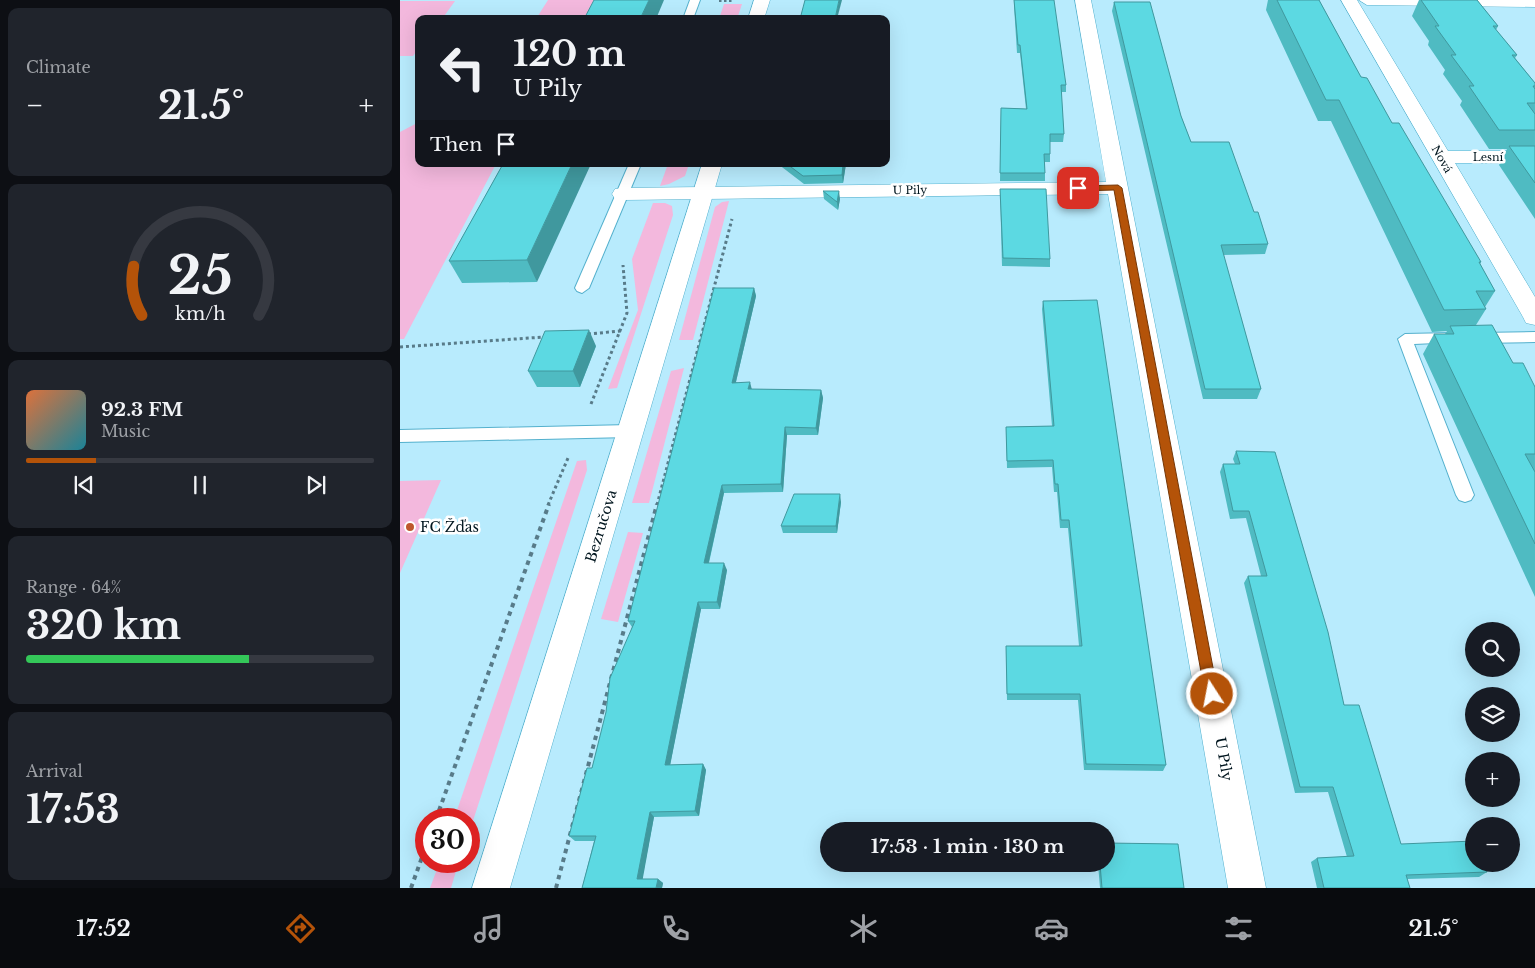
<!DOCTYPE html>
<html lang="en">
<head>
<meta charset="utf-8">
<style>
  :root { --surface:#171b24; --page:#20242c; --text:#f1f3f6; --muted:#9ea1a6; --line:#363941; --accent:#b45309 }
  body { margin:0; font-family:"Libre Baskerville",serif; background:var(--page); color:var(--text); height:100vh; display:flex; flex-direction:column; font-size:19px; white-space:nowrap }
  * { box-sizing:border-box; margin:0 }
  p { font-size:16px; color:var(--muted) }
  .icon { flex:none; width:28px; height:28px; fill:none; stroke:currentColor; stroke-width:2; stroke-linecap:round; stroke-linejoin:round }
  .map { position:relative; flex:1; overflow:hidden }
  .drawer { display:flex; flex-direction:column; gap:8px; padding:8px; background:#0d0f14; width:400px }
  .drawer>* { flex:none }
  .banner { position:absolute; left:15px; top:15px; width:475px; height:152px; border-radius:10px; box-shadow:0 5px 20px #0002; background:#171b24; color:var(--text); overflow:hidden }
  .buttons { position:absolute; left:1065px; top:622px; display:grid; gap:10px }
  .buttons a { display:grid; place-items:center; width:55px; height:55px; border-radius:50%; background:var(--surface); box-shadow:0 5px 20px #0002; font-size:25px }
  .speed { position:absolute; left:15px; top:808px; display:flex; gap:10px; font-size:25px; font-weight:700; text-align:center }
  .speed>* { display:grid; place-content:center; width:65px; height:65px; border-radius:50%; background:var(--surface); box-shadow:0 5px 20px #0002; line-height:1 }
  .speed .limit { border:8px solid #d22; background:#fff; color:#111 }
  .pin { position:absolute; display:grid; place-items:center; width:42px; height:42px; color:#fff; margin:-21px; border-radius:10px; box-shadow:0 2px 8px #0006 }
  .me { position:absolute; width:55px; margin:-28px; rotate:349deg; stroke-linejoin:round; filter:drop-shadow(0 0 4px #0008) }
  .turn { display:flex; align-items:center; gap:18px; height:105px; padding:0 15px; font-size:22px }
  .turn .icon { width:65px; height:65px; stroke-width:2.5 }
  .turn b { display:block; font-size:35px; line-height:42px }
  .then { display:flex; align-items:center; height:48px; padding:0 15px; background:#0003; gap:10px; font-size:19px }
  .big { font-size:38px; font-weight:800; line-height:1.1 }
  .drawer .tile { flex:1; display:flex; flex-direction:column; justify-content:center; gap:8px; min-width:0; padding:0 18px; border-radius:10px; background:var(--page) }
  .drawer .dial { align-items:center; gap:0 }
  .dial svg { height:130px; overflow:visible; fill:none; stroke:var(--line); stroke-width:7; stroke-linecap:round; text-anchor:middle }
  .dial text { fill:var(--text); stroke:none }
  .song { display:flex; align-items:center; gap:15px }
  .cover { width:60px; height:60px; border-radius:8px; background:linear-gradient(135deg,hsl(20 70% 55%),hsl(190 70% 35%)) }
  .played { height:5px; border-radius:2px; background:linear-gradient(90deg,var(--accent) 20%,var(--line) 20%) }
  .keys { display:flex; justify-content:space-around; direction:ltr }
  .heat { display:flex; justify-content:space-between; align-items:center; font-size:28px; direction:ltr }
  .charge { height:8px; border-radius:4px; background:linear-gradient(90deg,#34c759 64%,var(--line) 0) }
  .trip { position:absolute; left:420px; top:822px; width:295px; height:50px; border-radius:25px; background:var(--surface); box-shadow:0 5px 20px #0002; font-weight:800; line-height:50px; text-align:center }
  .menu { display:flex; height:80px; justify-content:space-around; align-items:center; background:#090b0e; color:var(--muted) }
  .menu .icon { width:35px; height:35px }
  .menu .selected { color:var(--accent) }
  .menu b { font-size:22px; color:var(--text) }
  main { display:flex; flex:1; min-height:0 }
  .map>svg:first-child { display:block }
  .green { fill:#f3b8dd }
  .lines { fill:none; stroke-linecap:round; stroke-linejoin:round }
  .lane-casing { stroke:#53b0cd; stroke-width:2 }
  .street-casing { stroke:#53b0cd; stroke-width:1 }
  .primary-casing { stroke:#53b0cd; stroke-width:1 }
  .path-far2 { stroke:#587b89; stroke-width:2; stroke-dasharray:2.5 2.5; stroke-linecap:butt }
  .path-far1 { stroke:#587b89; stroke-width:3; stroke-dasharray:3 3; stroke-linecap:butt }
  .path { stroke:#587b89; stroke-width:4; stroke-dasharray:4.5 4.5; stroke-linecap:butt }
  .lane { fill:#fff; fill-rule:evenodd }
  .street { fill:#fff; fill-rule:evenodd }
  .primary { fill:#fff; fill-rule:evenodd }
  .wall { fill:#4fbbc2 }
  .shaded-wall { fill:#40989e }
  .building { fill:#5cd9e2; stroke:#40989e }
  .route { fill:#b45309; stroke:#753606 }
  .poi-dot { fill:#be572d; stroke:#fff; stroke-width:2 }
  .labels { text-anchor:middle; stroke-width:5; stroke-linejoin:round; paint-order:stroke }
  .far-street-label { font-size:11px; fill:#00151e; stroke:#fff }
  .street-label { font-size:14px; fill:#00151e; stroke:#fff }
  .poi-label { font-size:14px; fill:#00151e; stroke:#fff; text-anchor:start }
</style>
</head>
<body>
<main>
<section class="drawer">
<div class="tile"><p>Climate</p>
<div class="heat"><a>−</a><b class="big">21.5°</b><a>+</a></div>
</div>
<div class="tile dial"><svg viewBox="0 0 100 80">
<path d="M14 69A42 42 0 1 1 86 69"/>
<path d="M14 69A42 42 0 0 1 9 39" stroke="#b45309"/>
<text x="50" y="56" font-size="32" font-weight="700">25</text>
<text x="50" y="72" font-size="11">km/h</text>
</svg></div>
<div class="tile">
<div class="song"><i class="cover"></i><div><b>92.3 FM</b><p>Music</p></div></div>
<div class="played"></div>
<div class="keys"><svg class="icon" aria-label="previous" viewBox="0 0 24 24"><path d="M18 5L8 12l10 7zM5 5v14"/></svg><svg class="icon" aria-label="pause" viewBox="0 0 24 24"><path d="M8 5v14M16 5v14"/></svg><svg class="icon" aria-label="next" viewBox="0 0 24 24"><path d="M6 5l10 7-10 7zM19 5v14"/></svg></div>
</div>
<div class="tile"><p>Range · 64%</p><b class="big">320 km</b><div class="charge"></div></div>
<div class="tile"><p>Arrival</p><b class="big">17:53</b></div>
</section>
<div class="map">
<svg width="1135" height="888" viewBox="0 0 1135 888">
  <rect width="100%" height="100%" fill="#b8ebfd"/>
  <g class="green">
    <polygon points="148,0 201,0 190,19 136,19"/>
    <polygon points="0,1 55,1 42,19 19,19 19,48 13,56 0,56"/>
    <polygon points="324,4 342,4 337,19 319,19"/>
    <polygon points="19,122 19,164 96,164 4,339 0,339 0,132"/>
    <polygon points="268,164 289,164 285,176 269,184 260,186"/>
    <polygon points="329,201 293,340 279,340 315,207 322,202"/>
    <polygon points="253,203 265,203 272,206 273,215 217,388 208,389 238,310 232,259"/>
    <polygon points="284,368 249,503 232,503 271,371"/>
    <polygon points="186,460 187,470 69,833 69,819 54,819 177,461"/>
    <polygon points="41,480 0,573 0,481"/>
    <polygon points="228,532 243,533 218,622 201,619"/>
    <polygon points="40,861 59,861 51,888 30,888"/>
  </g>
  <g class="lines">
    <defs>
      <g id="lane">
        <polygon points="290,0 300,0 293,19 283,19"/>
        <polygon points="229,164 241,164 189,288 182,293 177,291 175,288"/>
        <polygon points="1135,332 1135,342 1078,343 1071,338 1078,333"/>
        <polygon points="1053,333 1060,338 1058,342 1014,344 1074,495 1071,500 1065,502 1059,500 1056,495 998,339 1005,334"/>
        <polygon points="230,425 236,427 238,431 236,435 230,437 0,442 0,430"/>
      </g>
      <g id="street">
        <polygon points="675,0 691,0 866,888 828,888 708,194 223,200 215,199 212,194 215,189 223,188 706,182"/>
        <polygon points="941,0 957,0 1048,151 1135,151 1135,163 1055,163 1135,297 1135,325 1126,323 1123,317"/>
        <polygon points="959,0 1135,0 1135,7 967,5"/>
      </g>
      <g id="primary">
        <polygon points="354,0 370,0 364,19 348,19"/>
        <polygon points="302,164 322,164 110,888 72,888"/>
      </g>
    </defs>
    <use href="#lane" class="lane-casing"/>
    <use href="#street" class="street-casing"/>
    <use href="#primary" class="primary-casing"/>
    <polyline class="path-far2" points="319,1 332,1"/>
    <g class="path-far1">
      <polyline points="188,334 221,331"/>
      <polyline points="0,347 144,337"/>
      <polyline points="191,404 227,313 223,265"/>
      <polyline points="148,505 168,458"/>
      <polyline points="257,505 332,219"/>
    </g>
    <g class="path">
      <polyline points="36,819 149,504"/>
      <polyline points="11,888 26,846"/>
      <polyline points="156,888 257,504"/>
    </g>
    <use href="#lane" class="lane"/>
    <use href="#street" class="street"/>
    <use href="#primary" class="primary"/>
  </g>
  <g class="wall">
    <polygon points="614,0 666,85 666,92 661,92 664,134 663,142 650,142 650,162 645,162 645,181 600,181 601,108 626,109 620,53 617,53 614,6"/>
    <polygon points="868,0 919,0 961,77 992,123 1081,262 1080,264 1095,291 1085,307 1086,309 1076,325 1113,363 1135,387 1135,597 1023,354 1034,334 1045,334 1047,331 1032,332 931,121 918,121 866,10"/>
    <polygon points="1019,0 1077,0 1098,26 1096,30 1117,55 1115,58 1135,83 1135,219 1099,165 1107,149 1089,149 1060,105 1062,101 1043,74 1045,70 1028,45 1029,41 1012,16"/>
    <polygon points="714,2 781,116 791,142 868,244 865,254 823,255 861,389 857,399 803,399 712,11"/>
    <polygon points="103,164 137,282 62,283 49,261"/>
    <polygon points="378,164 446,164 443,183 404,184"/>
    <polygon points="600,189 650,259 650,267 602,266"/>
    <polygon points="423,191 440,199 438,210 424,199"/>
    <polygon points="354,288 356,296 336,382 352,389 421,390 423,398 418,435 387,435 383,492 324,493 309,563 327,570 320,609 301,609 270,765 303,764 306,770 299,816 254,817 242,879 258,879 263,883 262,888 182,888 194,841 175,841 169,836 192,768 232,627 228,621"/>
    <polygon points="643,301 766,765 763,771 684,770 678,700 607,700 606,646 679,646 668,528 660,528 657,492 654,492 652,467 607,468 606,427 652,426 642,309"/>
    <polygon points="196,346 180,387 137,387 128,371"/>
    <polygon points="836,451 944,705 1001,844 1087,872 1079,877 1007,879 1010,888 917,888 911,862 917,858 947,857 928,792 895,793 844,583 848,576 861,576 846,518 830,519 820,472 823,464 835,464 833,459"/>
    <polygon points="441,502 437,533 383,533 381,526"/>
    <polygon points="698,864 706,864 784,888 700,888"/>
  </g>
  <g class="shaded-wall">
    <polygon points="249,0 264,0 256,19 240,19"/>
    <polygon points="439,0 442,0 437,19 435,19"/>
    <polygon points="172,164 191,164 137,282 127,260"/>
    <polygon points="443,164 446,164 443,183 442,175"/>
    <polygon points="439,191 440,199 438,210 437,202"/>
    <polygon points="354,288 356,296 334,390 332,383"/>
    <polygon points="189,330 196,346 180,387 173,371"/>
    <polygon points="350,382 352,390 348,389"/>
    <polygon points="421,390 423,398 418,435 416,428"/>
    <polygon points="385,427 387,435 383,492 381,484"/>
    <polygon points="322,485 324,493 307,570 304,563"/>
    <polygon points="440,494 441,502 437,533 436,526"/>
    <polygon points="324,563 327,570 320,609 317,602"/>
    <polygon points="298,602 301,609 269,771 265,765"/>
    <polygon points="303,764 306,770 299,816 295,811"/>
    <polygon points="250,812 254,817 242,883 237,879"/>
    <polygon points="258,879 263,883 262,888 256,888"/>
  </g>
  <g class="building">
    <polygon points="194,0 249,0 240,19 184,19"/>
    <polygon points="405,0 439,0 435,19 400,19"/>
    <polygon points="614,0 654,0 666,85 661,85 664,134 650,134 650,154 644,154 645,173 600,173 601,108 627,109 620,45 618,45"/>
    <polygon points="877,0 919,0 961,77 967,78 992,123 999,123 1081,262 1079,262 1095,291 1076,291 1086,309 1044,310 939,100 926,100"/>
    <polygon points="1021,0 1077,0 1098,26 1093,26 1117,55 1112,55 1135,83 1135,86 1133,86 1135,89 1135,103 1127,103 1135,114 1135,130 1099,130 1069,86 1074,86 1051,55 1056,55 1035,26 1039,26"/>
    <polygon points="714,2 750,2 781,116 791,142 829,142 854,212 858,212 868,244 821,245 861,389 805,389"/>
    <polygon points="1109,146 1135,146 1135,183"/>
    <polygon points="103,164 172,164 127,260 49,261"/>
    <polygon points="387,164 443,164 442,175 403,176"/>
    <polygon points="600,189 646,189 650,259 603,258"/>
    <polygon points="423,191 439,191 437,202"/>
    <polygon points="314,288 354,288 332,383 350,382 348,389 421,390 416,428 385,427 381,484 322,485 304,563 324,563 317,602 298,602 265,765 303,764 295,811 250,812 237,879 258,879 256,888 182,888 196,836 169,836 187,768 192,768 206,712 210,678 235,621 228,621"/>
    <polygon points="697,300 766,765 686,764 680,694 607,694 606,646 682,646 669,520 661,520 658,484 655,484 653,460 607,461 606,427 654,426 643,301"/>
    <polygon points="1092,325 1113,363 1123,363 1135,387 1135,454 1125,454 1135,472 1135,544 1034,334 1054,334 1050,326"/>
    <polygon points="189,330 173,371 128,371 145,331"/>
    <polygon points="836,451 875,452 928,632 944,705 959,705 1001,844 1074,841 1074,864 1084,864 1087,872 1006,875 1010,888 924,888 917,858 954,856 933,787 900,787 848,576 867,576 849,511 833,511 823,464 840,464"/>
    <polygon points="394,494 440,494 436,526 381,526"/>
    <polygon points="706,843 778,844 784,888 702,888 700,864 706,864"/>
  </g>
  <polygon class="route" points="718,185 722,188 818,694 816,698 812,700 807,698 805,694 714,190 678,191 674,188 678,186"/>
  <circle class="poi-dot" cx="10" cy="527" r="5"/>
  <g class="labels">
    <g class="far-street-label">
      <text x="1088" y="161">Lesní</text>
      <text transform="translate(1042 159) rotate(60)" y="4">Nová</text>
      <text transform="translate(510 190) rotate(-1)" y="4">U Pily</text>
    </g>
    <g class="street-label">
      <text transform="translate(201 526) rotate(-73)" y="5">Bezručova</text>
      <text transform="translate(824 759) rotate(80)" y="5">U Pily</text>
    </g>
    <g class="poi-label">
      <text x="20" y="532">FC Žďas</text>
    </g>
  </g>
</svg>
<div class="buttons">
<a><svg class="icon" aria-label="search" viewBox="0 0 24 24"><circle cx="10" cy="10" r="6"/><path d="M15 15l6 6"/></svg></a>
<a><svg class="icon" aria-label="layers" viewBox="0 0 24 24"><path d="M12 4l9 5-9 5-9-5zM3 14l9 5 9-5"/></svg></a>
<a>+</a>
<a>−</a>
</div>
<div class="speed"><div class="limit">30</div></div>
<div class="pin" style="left:678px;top:188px;background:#d93025"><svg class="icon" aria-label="arrive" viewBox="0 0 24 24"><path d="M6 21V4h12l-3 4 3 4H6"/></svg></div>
<svg class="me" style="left:812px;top:694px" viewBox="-20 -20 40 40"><circle r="17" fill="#b45309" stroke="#fff" stroke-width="3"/><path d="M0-11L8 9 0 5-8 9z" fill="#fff"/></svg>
<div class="trip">17:53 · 1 min · 130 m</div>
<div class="banner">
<div class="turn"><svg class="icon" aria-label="left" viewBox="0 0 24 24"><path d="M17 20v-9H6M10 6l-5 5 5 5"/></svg><div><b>120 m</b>U Pily</div></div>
<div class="then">Then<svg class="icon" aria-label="arrive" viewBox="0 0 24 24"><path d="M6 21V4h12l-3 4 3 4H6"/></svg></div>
</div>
</div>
</main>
<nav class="menu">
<b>17:52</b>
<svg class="icon selected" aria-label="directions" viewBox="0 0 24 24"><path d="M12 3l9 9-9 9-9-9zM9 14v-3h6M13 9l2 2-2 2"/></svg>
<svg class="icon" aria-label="music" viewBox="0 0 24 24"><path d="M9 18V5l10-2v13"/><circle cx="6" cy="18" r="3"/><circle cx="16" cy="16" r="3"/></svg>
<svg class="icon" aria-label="phone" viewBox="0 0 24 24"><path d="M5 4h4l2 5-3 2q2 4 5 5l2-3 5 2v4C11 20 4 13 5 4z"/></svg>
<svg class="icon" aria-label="climate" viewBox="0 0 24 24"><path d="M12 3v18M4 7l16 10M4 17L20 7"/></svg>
<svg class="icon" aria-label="car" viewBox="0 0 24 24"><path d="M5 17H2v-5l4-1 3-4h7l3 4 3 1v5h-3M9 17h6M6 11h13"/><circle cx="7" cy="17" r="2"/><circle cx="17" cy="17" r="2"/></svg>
<svg class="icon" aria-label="filters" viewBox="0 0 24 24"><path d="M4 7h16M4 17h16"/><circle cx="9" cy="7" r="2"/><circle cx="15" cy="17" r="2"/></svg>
<b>21.5°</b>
</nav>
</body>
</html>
